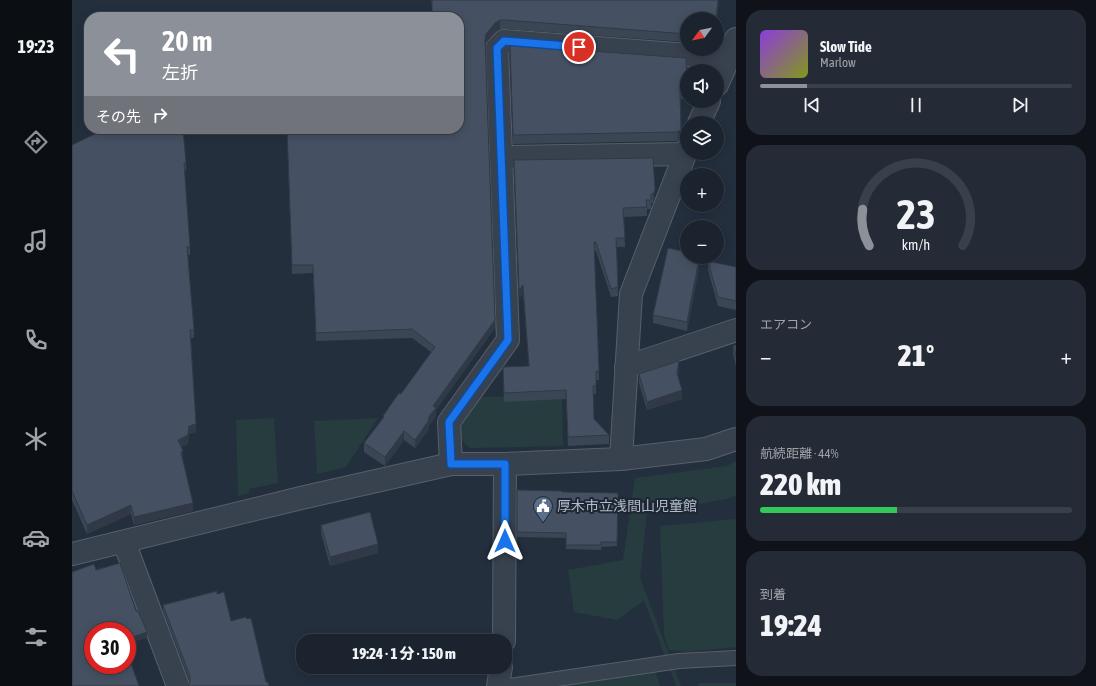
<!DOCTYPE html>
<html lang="ja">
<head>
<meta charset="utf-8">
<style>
  :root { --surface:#1b232e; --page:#242b36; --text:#f1f3f6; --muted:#a0a4aa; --line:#39404a; --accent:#8c9099 }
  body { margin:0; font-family:"Asap Condensed","Noto Sans JP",sans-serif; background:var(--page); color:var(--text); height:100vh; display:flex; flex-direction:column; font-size:15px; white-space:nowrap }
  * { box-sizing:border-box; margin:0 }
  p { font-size:13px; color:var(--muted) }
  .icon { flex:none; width:22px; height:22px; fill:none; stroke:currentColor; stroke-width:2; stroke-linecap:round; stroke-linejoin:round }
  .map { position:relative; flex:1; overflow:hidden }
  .drawer { display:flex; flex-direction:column; gap:10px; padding:10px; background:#0f1319; width:360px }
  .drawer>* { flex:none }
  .banner { position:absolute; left:12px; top:12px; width:380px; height:122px; border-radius:16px; box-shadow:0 2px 10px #0003,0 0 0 1px var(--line); background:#8c9099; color:#fff; overflow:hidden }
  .needle { width:26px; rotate:238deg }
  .tools { position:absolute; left:608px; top:12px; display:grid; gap:8px }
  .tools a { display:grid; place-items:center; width:44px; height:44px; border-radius:50%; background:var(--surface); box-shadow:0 2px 10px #0003,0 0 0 1px var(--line); font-size:20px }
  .speed { position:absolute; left:12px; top:622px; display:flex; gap:8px; font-size:20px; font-weight:700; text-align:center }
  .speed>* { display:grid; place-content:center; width:52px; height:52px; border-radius:50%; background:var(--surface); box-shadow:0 2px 10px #0003,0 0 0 1px var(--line); line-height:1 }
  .speed .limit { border:6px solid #d22; background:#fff; color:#111 }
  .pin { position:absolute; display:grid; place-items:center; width:34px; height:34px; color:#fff; margin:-17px; border:2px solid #fff; border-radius:50%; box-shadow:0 1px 4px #0007 }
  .me { position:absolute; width:44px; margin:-22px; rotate:0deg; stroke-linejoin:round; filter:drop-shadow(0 0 3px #0008) }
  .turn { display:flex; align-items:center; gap:14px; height:84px; padding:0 12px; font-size:18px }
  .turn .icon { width:52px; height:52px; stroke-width:2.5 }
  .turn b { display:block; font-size:28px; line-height:34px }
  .then { display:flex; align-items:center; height:38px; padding:0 12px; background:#0003; gap:8px; font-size:15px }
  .big { font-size:30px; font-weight:800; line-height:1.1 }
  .drawer .tile { flex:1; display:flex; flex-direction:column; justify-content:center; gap:6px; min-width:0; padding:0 14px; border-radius:16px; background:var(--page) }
  .drawer .dial { align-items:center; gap:0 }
  .dial svg { height:104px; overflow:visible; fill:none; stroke:var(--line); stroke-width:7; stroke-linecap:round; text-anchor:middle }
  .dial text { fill:var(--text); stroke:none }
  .song { display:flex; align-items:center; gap:12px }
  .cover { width:48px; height:48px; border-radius:6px; background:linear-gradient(135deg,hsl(270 70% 55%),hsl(70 70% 35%)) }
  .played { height:4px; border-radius:2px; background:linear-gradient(90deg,var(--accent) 15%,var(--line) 15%) }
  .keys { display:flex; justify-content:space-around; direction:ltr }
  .heat { display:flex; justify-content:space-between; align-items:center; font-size:22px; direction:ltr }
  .charge { height:6px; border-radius:3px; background:linear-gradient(90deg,#34c759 44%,var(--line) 0) }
  .trip { position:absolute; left:224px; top:634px; width:216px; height:40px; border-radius:16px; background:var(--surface); box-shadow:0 2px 10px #0003,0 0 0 1px var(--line); font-weight:800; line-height:40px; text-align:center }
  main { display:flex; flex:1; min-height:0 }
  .tab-bar { display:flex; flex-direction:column; width:72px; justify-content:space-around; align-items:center; background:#0b0e12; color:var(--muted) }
  .tab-bar .icon { width:28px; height:28px }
  .tab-bar .current { color:var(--accent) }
  .tab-bar b { font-size:18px; color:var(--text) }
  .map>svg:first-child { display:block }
  .green { fill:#263c3f }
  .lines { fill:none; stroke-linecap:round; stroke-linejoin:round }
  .lane-casing { stroke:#565f6c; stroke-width:16 }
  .street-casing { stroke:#565f6c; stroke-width:24 }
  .lane { stroke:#38414e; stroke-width:14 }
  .street { stroke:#38414e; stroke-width:22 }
  .wall { fill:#3b4654 }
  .shaded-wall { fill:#303945 }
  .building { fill:#455162; stroke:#303945 }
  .route-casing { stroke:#114b97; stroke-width:10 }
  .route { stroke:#1a73e8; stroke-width:7 }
  .labels { text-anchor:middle; stroke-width:4; stroke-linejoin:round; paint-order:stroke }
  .poi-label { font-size:14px; fill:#b4bcc9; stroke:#1d2633; text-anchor:start }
</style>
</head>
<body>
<main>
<nav class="tab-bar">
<b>19:23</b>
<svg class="icon current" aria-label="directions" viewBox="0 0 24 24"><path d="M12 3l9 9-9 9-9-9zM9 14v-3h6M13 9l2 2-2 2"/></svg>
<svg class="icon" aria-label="music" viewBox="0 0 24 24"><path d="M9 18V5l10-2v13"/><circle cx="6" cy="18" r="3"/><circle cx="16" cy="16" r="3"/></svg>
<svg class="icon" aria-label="phone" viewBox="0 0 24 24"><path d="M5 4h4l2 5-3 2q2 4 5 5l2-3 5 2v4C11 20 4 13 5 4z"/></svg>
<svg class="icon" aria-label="climate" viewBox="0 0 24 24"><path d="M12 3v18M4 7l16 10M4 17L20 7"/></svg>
<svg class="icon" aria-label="car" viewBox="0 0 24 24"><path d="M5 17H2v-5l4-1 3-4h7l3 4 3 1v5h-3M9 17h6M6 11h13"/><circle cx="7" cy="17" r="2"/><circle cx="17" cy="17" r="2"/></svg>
<svg class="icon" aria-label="filters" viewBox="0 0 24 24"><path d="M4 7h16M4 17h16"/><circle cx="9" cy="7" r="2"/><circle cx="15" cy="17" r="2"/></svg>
</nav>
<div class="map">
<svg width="664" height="686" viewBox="0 0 664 686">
  <rect width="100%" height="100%" fill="#242f3e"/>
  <g class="green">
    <polygon points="490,395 491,446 398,448 388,439 387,423 405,397"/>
    <polygon points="202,418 206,483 177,489 177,493 166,496 164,420"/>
    <polygon points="306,418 274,467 245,474 242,421"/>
    <polygon points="664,461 664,495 655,499 575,513 568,578 609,686 604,686 572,600 545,620 502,612 496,570 551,560 563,478 655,466"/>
    <polygon points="664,519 664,647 616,652 597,650 592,635 588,526"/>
    <polygon points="583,671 588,686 464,686"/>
    <polygon points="627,683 664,683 664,686 626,686"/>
  </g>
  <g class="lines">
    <defs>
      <polyline id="lane" points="438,686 607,661 664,658"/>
      <g id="street">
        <polyline points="645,85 657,58 664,39"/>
        <polyline points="627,123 637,101"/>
        <polyline points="429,157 613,154"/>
        <polyline points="554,367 664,330"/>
        <polyline points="549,459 559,294 615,149"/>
        <polyline points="379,464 377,422 436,340 425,48 432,41 657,58"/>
        <polyline points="52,542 106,686"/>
        <polyline points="0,554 229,498 379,464 433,464 549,459 634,449 664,439"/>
        <polyline points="432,641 433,464"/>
        <polyline points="426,686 429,667"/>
      </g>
    </defs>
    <use href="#lane" class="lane-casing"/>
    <use href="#street" class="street-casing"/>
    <use href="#lane" class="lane"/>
    <use href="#street" class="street"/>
  </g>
  <g class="wall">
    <polygon points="359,0 647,0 645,19 615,19 615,42 433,29 428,29 423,32 414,43 413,47 423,328 364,410 364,417 358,424 357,426 357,429 343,448 332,440 313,466 292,452 292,443 311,418 311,416 329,394 359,352 340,338 244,341 241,273 220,274 215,129 387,129"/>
    <polygon points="438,45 614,58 615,98 608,99 609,138 606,141 441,144"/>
    <polygon points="0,145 114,163 114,171 112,171 118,247 118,255 116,255 122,330 122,338 119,338 124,432 117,434 116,444 109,447 110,459 121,511 62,525 59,514 15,534 0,500"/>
    <polygon points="581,158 583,198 581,203 579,203 579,209 575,209 575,216 552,217 553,247 545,247 546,296 539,297 524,251 522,251 527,380 524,380 524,394 521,394 522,419 537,435 537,444 496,446 494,399 432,402 431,367 457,366 451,294 447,299 442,160"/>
    <polygon points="626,257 627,268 615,331 581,323 581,315"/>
    <polygon points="636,261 664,267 664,310 646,306 636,270"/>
    <polygon points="664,345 664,366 661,354 661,346"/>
    <polygon points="607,370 606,376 610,399 575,410 567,383 567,374"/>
    <polygon points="445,490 490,492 546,493 545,546 529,547 529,550 494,549 494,538 445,537"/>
    <polygon points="249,525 306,553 258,566 249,533"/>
    <polygon points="145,594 159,621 194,682 118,684 118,682 91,610 91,605"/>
  </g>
  <g class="shaded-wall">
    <polygon points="646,0 647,0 645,19 644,19"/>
    <polygon points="428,20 428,29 423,32 414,43 413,48 413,40 414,34 423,23"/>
    <polygon points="609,129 609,138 606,141 606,132"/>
    <polygon points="583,190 583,198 581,203 581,194"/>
    <polygon points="627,259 627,268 615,331 615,322"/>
    <polygon points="451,285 451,294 447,299 447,290"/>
    <polygon points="423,320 423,328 364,410 364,417 358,424 357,426 357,429 343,448 343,440 356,419 361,406"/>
    <polygon points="607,361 607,370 605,382 605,373"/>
    <polygon points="610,390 610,399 575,410 575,402"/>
    <polygon points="124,424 124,432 117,434 116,444 106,448 106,440 117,426"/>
    <polygon points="332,431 332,440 313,466 313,457"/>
    <polygon points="111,451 111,459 109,460 109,452"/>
    <polygon points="121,503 121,511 62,525 62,517"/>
    <polygon points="59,505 59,514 15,534 15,525"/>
    <polygon points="306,544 306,553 258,566 258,557"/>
    <polygon points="75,632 75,638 55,644 55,639"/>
  </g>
  <g class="building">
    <polygon points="360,0 646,0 644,19 615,19 615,34 433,20 428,20 423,23 414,34 413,40 423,320 361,406 364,408 358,415 356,419 357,420 343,440 332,431 313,457 292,443 312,417 311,416 327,393 329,394 363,347 340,329 244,333 241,265 220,265 215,129 387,129 387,17 360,17"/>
    <polygon points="438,45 614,58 615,89 608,90 609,129 606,132 441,135"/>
    <polygon points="33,129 111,129 114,163 112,163 118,247 115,247 122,330 118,330 124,424 117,426 116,435 106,440 111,451 109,452 121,503 62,517 59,505 15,525 0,491 0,145"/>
    <polygon points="581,158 583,190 581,194 579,194 579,200 574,200 575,207 551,208 553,238 544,238 546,287 539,289 524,242 522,242 527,371 524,371 524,386 521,386 522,419 537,435 496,437 494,390 432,393 431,367 457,366 451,285 447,290 442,160"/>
    <polygon points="596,248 615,252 615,257 625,257 625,258 627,259 615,322 581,315"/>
    <polygon points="636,261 664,267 664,301 646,297"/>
    <polygon points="664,345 664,357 661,346"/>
    <polygon points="607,361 605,373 610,390 575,402 567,374"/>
    <polygon points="445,490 490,491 490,492 546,493 545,542 529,542 529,545 494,545 494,533 445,532"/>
    <polygon points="298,512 306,544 258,557 249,525"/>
    <polygon points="48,563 64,611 66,611 75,632 55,639 55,631 21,631 21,665 55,665 55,652 67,686 0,686 0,572 22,564 24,570"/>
    <polygon points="145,591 145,594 152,592 159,621 174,617 175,619 179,618 194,682 196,682 197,686 116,686 118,683 118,676 91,605"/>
  </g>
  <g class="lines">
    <defs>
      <polyline id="route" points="433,541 433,464 379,464 377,422 436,340 425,48 432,41 507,47"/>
    </defs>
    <use href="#route" class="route-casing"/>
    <use href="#route" class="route"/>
  </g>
  <defs>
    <symbol id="civic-pin" viewBox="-11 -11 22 30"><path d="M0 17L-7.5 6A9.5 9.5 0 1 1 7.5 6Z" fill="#5c6f8a" stroke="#1d2633"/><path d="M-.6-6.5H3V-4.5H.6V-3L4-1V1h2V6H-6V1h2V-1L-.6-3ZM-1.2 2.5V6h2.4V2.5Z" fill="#fff"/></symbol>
  </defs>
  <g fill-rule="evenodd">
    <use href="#civic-pin" x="460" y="495" width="22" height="30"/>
  </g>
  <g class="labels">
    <g class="poi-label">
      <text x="485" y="511">厚木市立浅間山児童館</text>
    </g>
  </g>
</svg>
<div class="tools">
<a><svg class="needle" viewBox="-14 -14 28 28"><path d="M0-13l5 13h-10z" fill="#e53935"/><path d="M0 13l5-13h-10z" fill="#a0a4aa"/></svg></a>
<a><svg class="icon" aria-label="sound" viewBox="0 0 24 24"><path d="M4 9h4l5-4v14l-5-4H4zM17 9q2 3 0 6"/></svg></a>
<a><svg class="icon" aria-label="layers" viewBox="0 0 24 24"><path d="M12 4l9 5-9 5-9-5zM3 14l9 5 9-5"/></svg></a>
<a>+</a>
<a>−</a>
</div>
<div class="speed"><div class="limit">30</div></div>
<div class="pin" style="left:507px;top:47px;background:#d93025"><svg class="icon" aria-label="arrive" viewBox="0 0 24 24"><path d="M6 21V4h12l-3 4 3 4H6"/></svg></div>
<svg class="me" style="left:433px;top:541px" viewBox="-20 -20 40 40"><path d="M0-17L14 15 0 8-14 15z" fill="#1a73e8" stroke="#fff" stroke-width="4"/></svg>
<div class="trip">19:24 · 1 分 · 150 m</div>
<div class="banner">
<div class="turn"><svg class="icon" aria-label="left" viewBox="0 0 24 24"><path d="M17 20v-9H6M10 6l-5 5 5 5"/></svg><div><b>20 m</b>左折</div></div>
<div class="then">その先<svg class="icon" aria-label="right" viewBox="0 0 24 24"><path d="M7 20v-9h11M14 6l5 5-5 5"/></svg></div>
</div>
</div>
<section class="drawer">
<div class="tile">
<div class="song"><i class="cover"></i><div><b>Slow Tide</b><p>Marlow</p></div></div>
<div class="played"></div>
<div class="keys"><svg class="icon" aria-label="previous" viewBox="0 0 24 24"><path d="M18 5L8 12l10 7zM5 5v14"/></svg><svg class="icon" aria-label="pause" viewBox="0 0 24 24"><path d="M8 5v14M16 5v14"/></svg><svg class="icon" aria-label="next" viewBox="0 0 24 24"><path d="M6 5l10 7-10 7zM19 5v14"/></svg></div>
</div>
<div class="tile dial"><svg viewBox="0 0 100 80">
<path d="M14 69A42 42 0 1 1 86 69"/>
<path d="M14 69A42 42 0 0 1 9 41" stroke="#8c9099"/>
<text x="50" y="56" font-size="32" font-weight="700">23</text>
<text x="50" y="72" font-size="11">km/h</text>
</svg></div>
<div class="tile"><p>エアコン</p>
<div class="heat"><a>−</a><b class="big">21°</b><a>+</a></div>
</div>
<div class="tile"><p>航続距離 · 44%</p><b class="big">220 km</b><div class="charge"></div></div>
<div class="tile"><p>到着</p><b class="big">19:24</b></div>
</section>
</main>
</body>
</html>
